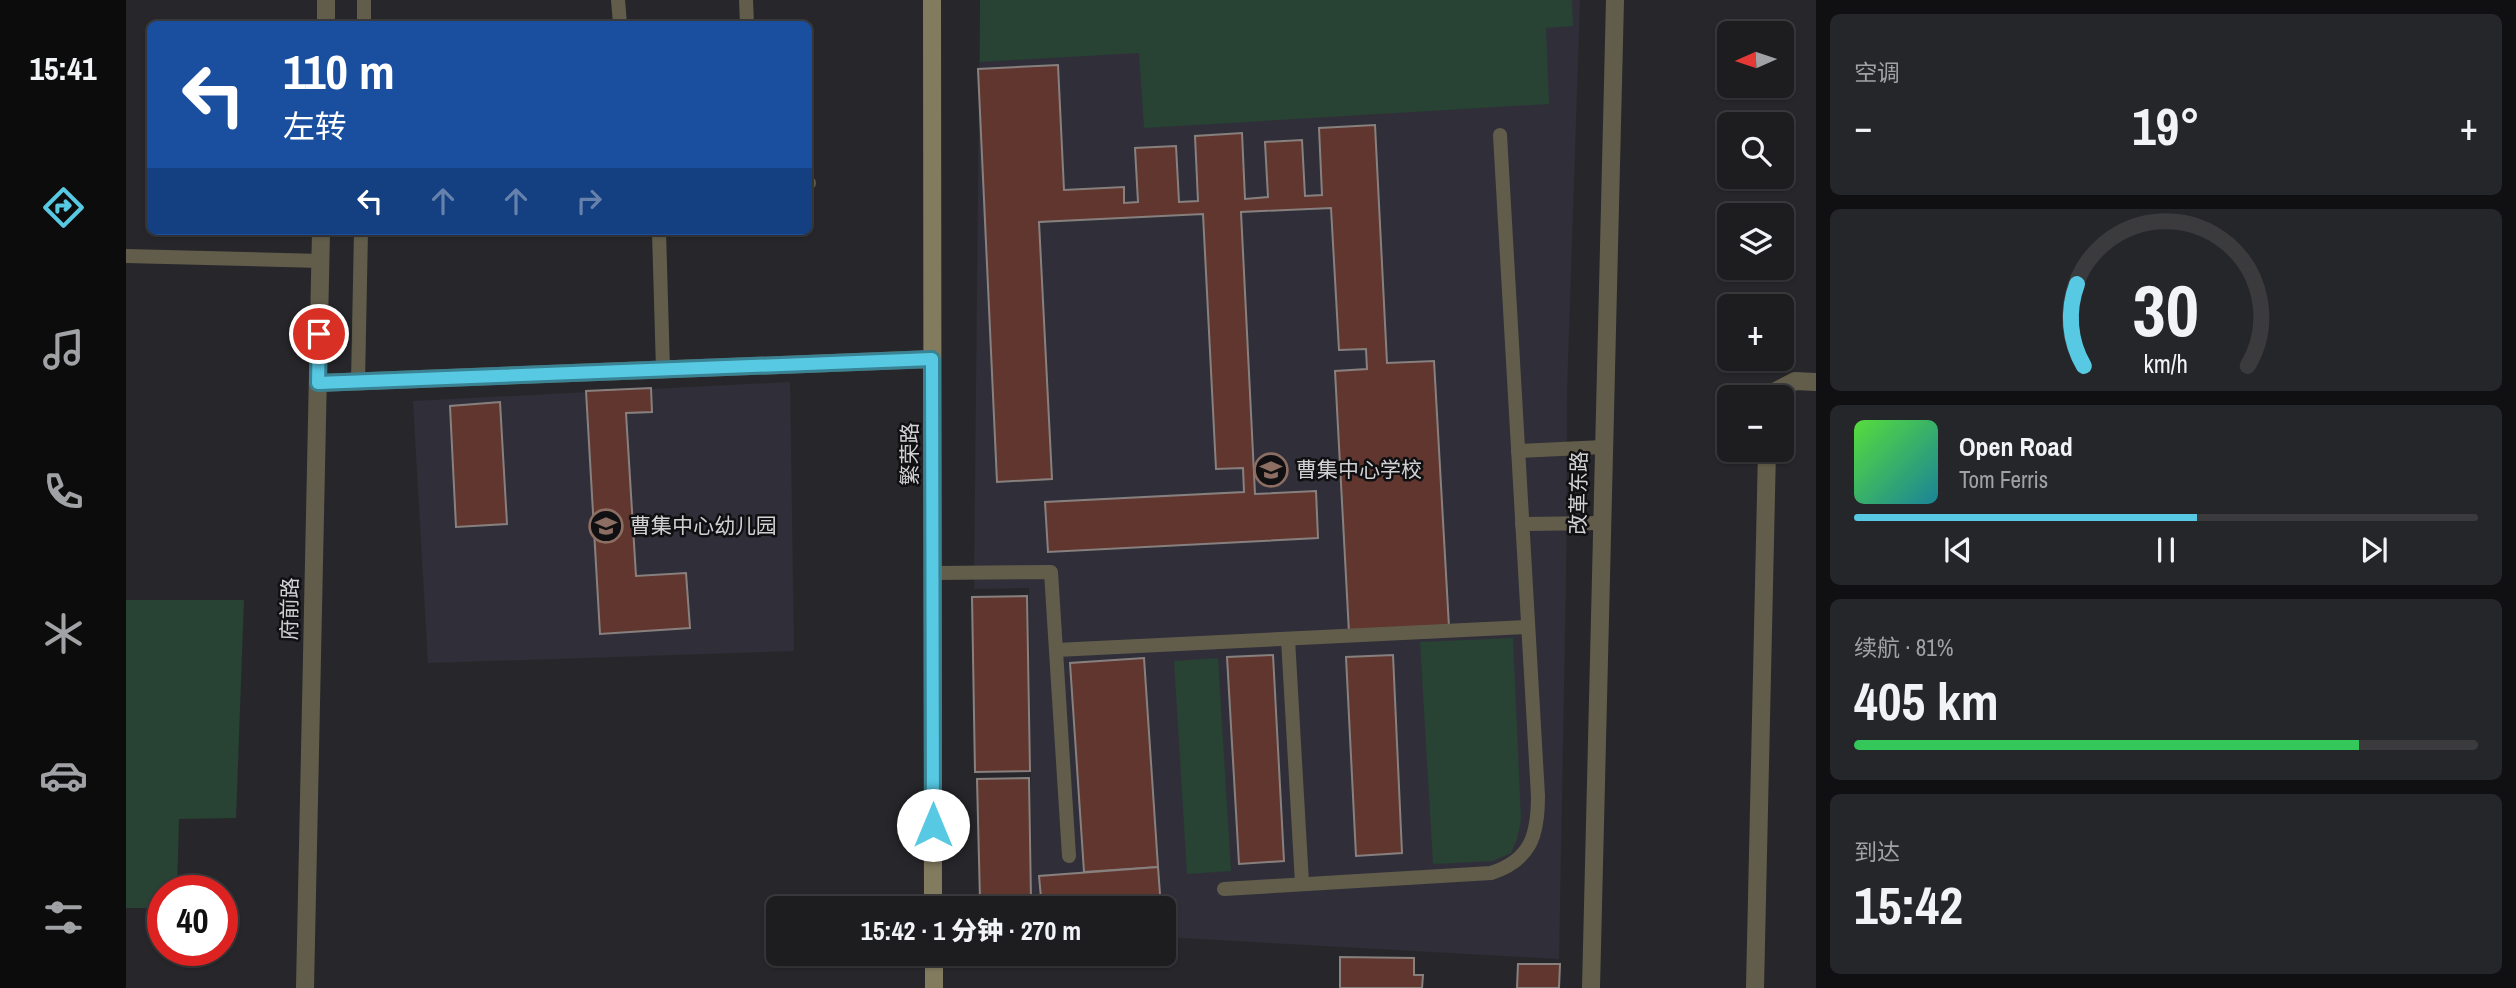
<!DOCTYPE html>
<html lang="zh">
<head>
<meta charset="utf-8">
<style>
  :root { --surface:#1d1d20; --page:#252629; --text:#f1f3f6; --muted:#a0a2a5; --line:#3b3b3e; --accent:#58c9e3 }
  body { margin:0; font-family:"Archivo Narrow","Noto Sans SC",sans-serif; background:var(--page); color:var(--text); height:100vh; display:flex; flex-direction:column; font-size:26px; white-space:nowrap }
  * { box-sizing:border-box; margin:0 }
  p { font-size:23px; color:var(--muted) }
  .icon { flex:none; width:38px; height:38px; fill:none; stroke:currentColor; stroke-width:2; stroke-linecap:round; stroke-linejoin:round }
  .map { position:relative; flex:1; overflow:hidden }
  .sheet { display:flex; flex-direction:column; gap:14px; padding:14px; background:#101012; width:700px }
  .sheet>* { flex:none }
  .banner { position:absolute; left:21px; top:21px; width:665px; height:214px; border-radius:10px; box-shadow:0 2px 5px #0004,0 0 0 2px var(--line); background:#1a4fa0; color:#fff; overflow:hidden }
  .needle { width:46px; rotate:267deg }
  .fabs { position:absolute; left:1591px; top:21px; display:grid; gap:14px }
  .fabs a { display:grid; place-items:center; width:77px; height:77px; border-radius:10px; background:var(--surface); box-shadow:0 2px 5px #0004,0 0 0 2px var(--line); font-size:35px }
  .speed { position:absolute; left:21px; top:875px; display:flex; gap:14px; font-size:35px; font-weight:700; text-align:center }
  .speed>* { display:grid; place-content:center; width:91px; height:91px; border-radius:50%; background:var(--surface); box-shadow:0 2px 5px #0004,0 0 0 2px var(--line); line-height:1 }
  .speed .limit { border:10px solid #d22; background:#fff; color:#111 }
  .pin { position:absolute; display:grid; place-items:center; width:60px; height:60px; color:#fff; margin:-30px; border:4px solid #fff; border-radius:50%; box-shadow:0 2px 7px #0007 }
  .me { position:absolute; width:77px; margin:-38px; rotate:0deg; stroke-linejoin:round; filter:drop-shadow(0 0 5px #0008) }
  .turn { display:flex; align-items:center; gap:24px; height:147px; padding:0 21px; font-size:32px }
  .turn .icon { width:91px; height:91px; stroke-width:2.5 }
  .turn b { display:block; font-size:49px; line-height:60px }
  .lanes { display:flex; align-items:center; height:66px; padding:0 21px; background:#0003; justify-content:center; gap:35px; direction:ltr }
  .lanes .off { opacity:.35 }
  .big { font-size:52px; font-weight:800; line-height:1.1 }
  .sheet .card { flex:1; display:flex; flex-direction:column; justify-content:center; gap:10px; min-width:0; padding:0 24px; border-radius:10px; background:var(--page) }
  .sheet .dial { align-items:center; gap:0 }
  .dial svg { height:182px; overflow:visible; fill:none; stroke:var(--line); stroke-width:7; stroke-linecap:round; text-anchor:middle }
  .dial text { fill:var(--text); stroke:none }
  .song { display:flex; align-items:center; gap:21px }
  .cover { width:84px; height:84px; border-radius:10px; background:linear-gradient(135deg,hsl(110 70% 55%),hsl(190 70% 35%)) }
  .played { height:7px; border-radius:4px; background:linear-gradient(90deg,var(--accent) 55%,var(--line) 55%) }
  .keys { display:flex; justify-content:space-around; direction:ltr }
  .heat { display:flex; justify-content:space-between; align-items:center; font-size:38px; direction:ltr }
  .charge { height:10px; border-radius:5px; background:linear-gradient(90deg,#34c759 81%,var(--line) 0) }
  .trip { position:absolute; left:640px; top:896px; width:410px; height:70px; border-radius:10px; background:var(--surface); box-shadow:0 2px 5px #0004,0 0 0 2px var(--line); font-weight:800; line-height:70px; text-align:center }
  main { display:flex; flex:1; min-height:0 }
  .menu { display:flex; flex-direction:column; width:126px; justify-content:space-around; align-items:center; background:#0c0c0d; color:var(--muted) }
  .menu .icon { width:49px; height:49px }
  .menu .active { color:var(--accent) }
  .menu b { font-size:32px; color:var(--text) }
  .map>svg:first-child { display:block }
  .built { fill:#302f39 }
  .green { fill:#284234 }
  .building { fill:#61362e; stroke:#87807f; stroke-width:2 }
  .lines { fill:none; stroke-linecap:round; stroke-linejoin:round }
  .lane { stroke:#625d4b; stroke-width:14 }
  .street { stroke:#625d4b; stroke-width:18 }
  .secondary { stroke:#837b5e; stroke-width:18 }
  .route-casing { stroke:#398394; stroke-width:18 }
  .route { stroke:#58c9e3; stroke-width:12 }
  .labels { text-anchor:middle; stroke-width:5; stroke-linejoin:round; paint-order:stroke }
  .street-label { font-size:21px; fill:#d1d1d4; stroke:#101012 }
  .poi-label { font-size:21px; fill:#d1d1d4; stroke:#101012; text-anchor:start }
</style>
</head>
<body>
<main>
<nav class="menu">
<b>15:41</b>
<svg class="icon active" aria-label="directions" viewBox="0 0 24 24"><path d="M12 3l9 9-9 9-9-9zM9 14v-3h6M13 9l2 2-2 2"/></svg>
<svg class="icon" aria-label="music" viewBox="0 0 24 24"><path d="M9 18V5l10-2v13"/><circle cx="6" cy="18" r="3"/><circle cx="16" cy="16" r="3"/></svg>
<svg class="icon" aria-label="phone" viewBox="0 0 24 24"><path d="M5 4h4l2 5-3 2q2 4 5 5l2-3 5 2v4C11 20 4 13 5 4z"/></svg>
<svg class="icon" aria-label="climate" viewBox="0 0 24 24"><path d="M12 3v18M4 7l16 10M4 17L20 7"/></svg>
<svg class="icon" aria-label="car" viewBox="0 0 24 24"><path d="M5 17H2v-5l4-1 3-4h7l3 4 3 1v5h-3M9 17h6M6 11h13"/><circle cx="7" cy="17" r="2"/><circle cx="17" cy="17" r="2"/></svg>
<svg class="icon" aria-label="filters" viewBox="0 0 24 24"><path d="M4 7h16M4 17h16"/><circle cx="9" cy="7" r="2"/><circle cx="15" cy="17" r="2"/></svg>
</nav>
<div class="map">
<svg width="1690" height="988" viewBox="0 0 1690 988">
  <rect width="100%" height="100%" fill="#27272b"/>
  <g class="built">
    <polygon points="854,0 1454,0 1441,390 1440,579 1433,959 1038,937 1038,908 906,908 903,588 848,589"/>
    <polygon points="664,382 668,651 302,663 287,401"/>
  </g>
  <g class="green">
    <polygon points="854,0 1446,0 1447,26 1420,28 1423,104 1018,128 1013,53 854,62"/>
    <polygon points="0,600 118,600 110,818 53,819 51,891 37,891 37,908 0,908"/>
    <polygon points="1387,638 1395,820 1391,839 1385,853 1367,861 1307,864 1294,642"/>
    <polygon points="1092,658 1105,871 1061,874 1048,661"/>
  </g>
  <g class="building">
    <polygon points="932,65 938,190 998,187 998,203 1012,202 1009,148 1050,146 1053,202 1072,201 1069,136 1116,133 1119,199 1142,197 1139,142 1176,140 1179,196 1196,195 1193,128 1249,125 1261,363 1308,361 1323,627 1223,633 1209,371 1241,369 1240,349 1213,350 1205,208 1115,212 1129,494 1190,491 1192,538 922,552 919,502 1118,492 1117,468 1090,469 1077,214 913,222 926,479 871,482 852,69"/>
    <polygon points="525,388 526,412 500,413 510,576 560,573 564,628 474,634 460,391"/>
    <polygon points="374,402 381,524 330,527 324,406"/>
    <polygon points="901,596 904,771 849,772 846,597"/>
    <polygon points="1147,655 1158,861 1113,864 1101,657"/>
    <polygon points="1267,655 1276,853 1230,856 1220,657"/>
    <polygon points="1018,658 1032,867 958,872 944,663"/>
    <polygon points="903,778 905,899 854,900 851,779"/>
    <polygon points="1032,867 1035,908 916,908 913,876"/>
    <polygon points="1214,957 1288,958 1288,975 1297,975 1296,988 1214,988"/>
    <polygon points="1392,964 1434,964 1433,988 1391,988"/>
  </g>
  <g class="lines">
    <g class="lane">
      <polyline points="492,0 494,24"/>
      <polyline points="620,0 621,24"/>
      <polyline points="238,24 238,0"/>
      <polyline points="682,183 683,183"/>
      <polyline points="533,231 537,370"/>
      <polyline points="0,256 195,261"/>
      <polyline points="232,382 235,231"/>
      <polyline points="1392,451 1477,447"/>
      <polyline points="1396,524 1475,523"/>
      <polyline points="807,573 925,572 943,856"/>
      <polyline points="1162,639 1176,883"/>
      <polyline points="930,650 1402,627"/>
      <path d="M1098,889l267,-16c40,-13 47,-38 47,-77l-38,-661"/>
    </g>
    <g class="street">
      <polyline points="200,24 200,0"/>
      <polyline points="192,383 806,359"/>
      <polyline points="1648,397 1650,391 1669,381 1690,382"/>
      <polyline points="179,988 195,231"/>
      <polyline points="1465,988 1489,0"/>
      <polyline points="1629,988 1641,450"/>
    </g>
    <g class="secondary">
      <polyline points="806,0 807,908"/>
      <polyline points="808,954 808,988"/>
    </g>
  </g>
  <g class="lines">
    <defs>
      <polyline id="route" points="193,334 192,383 806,359 807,825"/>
    </defs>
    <use href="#route" class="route-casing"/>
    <use href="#route" class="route"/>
  </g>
  <defs>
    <symbol id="school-ring" viewBox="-11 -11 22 22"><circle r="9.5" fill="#101012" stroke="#8d6e63" stroke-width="1.5"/><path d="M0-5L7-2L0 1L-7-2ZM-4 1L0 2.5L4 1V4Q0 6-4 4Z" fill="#8d6e63"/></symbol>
  </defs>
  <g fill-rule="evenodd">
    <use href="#school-ring" x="1126" y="451" width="38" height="38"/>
    <use href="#school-ring" x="461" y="507" width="38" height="38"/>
  </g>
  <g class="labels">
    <g class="street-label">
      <text transform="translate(784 454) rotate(-90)" y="7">繁荣路</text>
      <text transform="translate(1453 493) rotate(-89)" y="7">改革东路</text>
      <text transform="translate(164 609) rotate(-89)" y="7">府前路</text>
    </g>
    <g class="poi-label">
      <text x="1170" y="477">曹集中心学校</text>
      <text x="504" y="533">曹集中心幼儿园</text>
    </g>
  </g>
</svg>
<div class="fabs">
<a><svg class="needle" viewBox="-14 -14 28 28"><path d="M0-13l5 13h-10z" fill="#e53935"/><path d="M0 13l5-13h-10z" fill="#a0a2a5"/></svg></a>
<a><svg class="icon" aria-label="search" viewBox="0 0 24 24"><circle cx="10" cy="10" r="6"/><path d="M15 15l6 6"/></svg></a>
<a><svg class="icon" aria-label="layers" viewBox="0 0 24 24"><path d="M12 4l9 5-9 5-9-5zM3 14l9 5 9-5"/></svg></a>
<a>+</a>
<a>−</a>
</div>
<div class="speed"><div class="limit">40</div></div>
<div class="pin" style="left:193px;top:334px;background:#d93025"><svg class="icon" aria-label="arrive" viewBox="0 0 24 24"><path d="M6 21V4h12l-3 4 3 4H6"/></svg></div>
<svg class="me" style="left:807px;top:825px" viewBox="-20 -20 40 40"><circle r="19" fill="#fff"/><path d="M0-13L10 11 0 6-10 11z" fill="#58c9e3"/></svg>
<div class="trip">15:42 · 1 分钟 · 270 m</div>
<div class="banner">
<div class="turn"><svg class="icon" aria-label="left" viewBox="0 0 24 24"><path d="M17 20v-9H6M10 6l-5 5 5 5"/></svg><div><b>110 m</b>左转</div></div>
<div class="lanes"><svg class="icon" aria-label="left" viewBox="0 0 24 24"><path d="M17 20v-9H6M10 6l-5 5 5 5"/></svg><svg class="icon off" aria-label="ahead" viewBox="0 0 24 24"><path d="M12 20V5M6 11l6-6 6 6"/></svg><svg class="icon off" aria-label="ahead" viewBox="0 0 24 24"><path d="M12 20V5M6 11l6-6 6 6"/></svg><svg class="icon off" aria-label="right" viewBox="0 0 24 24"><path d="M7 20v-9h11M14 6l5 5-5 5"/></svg></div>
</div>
</div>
<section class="sheet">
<div class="card"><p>空调</p>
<div class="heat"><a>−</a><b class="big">19°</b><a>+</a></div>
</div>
<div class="card dial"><svg viewBox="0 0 100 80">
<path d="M14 69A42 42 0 1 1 86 69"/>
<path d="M14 69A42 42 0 0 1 11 33" stroke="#58c9e3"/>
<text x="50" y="56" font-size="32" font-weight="700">30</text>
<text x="50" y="72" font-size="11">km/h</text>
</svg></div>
<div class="card">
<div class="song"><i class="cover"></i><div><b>Open Road</b><p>Tom Ferris</p></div></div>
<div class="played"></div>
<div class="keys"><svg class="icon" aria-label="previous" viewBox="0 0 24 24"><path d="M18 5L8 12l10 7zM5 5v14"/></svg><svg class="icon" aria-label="pause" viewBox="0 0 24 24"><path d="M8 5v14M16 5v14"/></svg><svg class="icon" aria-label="next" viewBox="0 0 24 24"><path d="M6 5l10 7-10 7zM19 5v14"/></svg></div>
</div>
<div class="card"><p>续航 · 81%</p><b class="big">405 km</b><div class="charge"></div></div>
<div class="card"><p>到达</p><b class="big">15:42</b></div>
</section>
</main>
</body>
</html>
